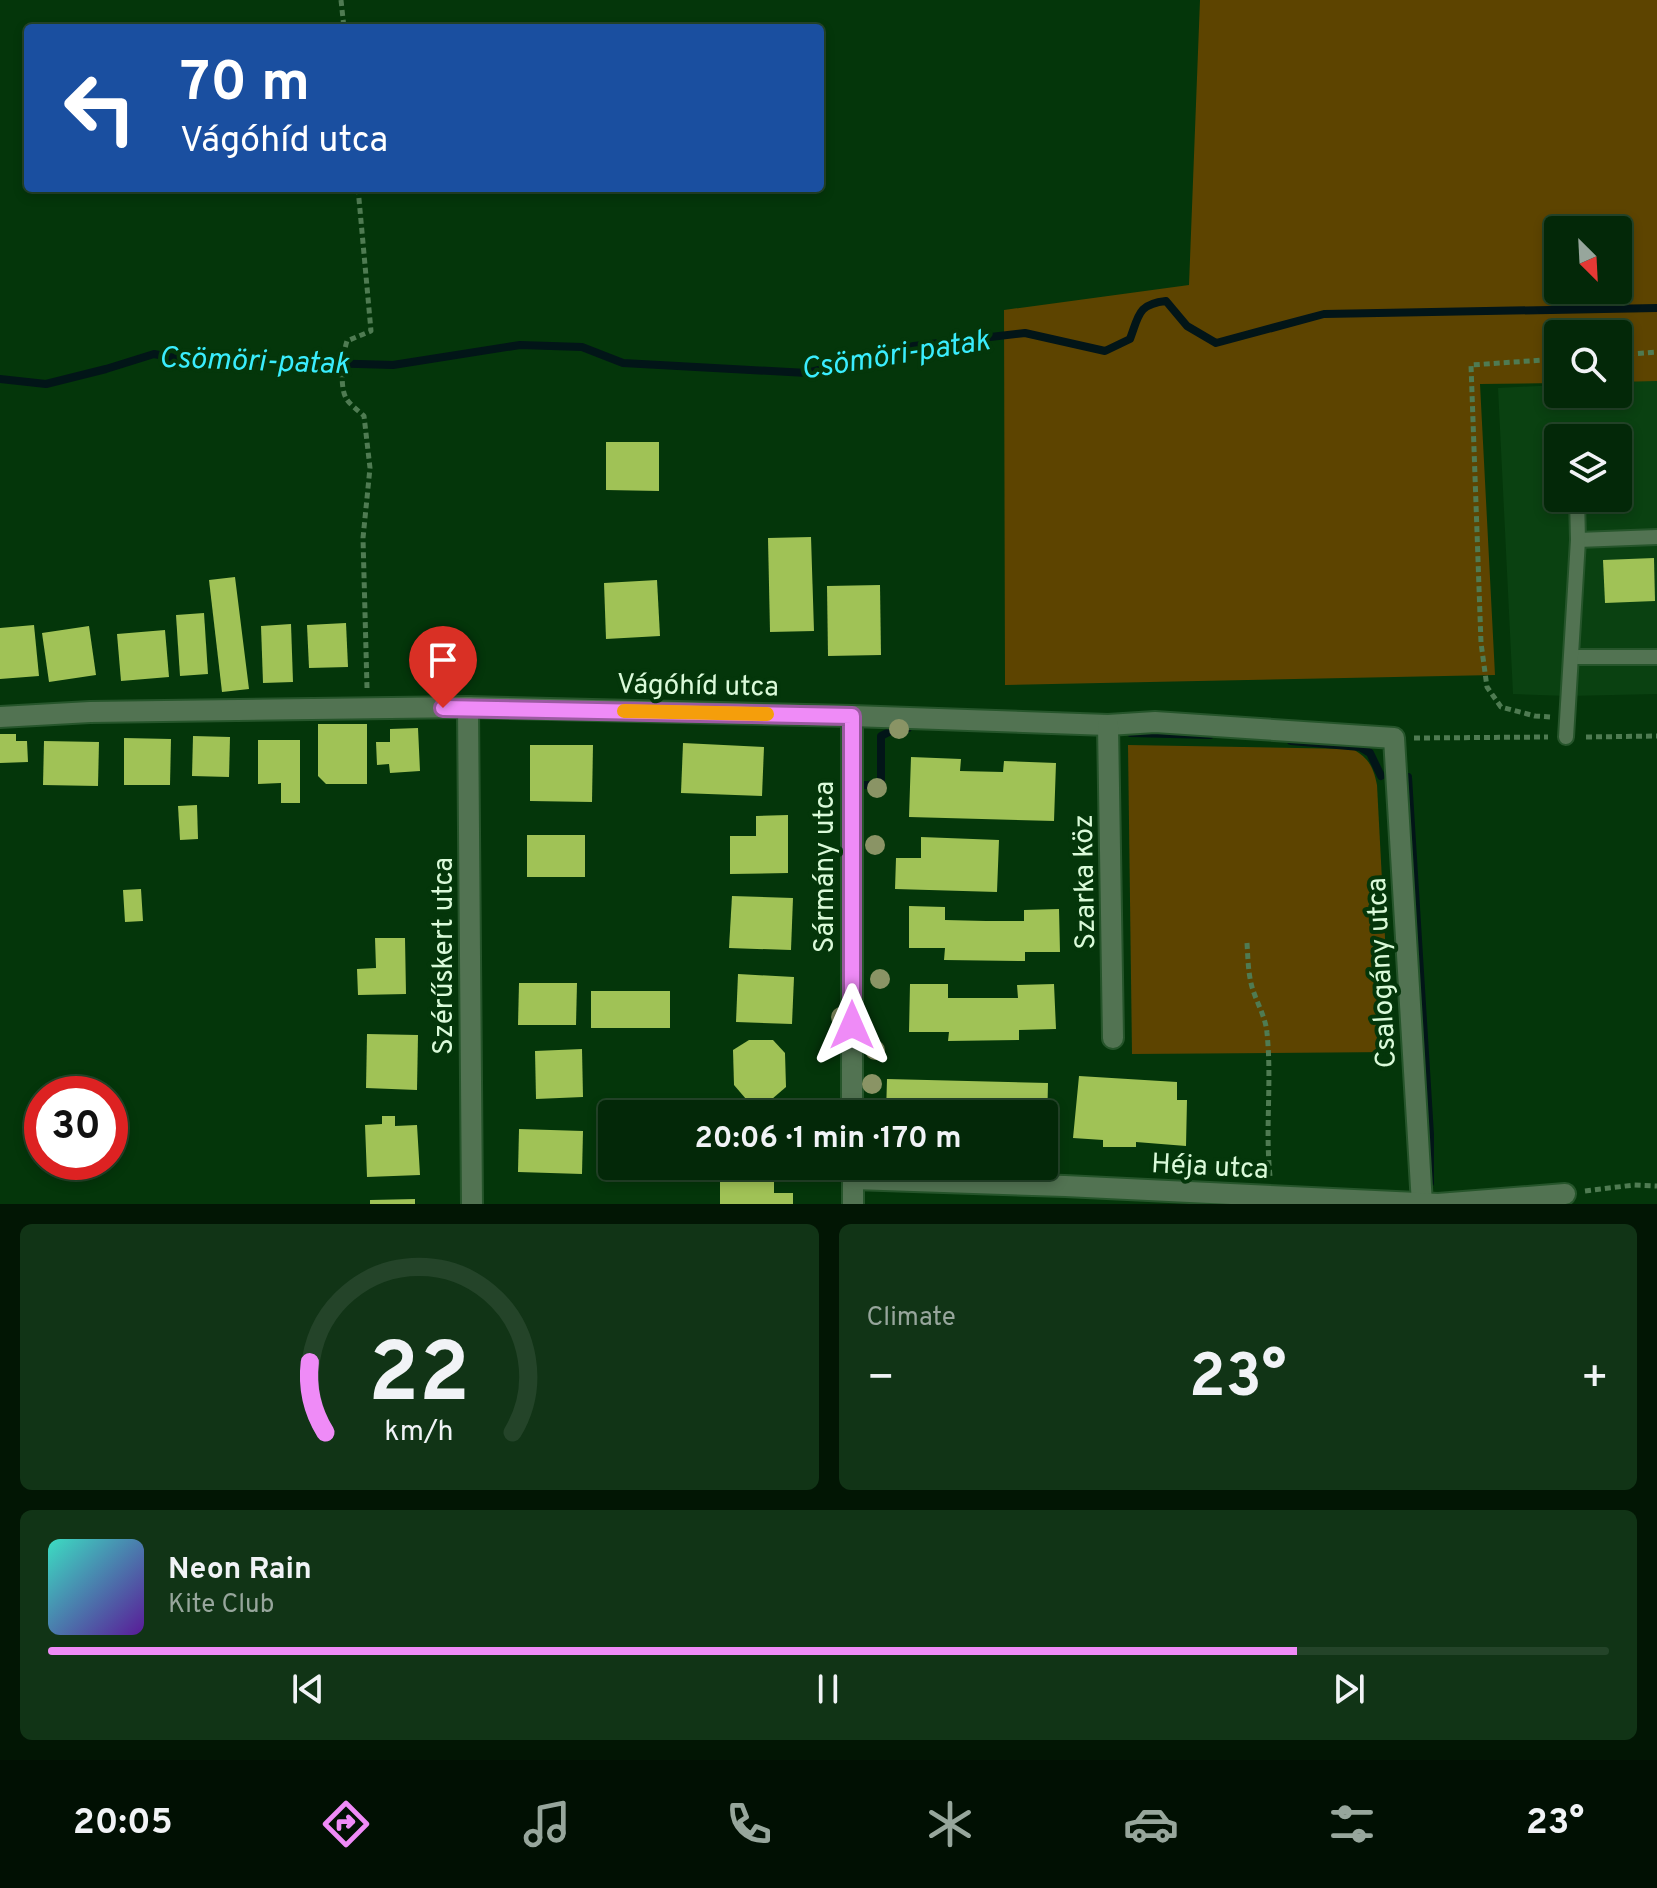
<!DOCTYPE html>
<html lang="en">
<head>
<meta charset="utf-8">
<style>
  :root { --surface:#032808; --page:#113416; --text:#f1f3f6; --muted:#97a69c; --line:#244429; --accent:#ef8bf7 }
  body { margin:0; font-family:Overpass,sans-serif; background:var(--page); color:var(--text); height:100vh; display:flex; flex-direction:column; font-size:30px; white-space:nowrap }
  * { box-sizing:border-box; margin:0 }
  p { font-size:26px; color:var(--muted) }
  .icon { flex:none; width:44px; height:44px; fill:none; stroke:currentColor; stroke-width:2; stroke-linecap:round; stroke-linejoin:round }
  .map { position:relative; height:1204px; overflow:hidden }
  .drawer { display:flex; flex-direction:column; gap:20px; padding:20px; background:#021604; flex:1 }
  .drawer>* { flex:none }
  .guide { position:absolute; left:24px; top:24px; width:800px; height:168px; border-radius:8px; box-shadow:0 4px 12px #0003,0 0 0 2px var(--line); background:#1a4fa0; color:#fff; overflow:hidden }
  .needle { width:52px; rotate:156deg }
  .buttons { position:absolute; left:1544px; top:216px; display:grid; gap:16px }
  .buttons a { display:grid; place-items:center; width:88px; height:88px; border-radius:8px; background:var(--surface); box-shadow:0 4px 12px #0003,0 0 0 2px var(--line); font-size:40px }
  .speed { position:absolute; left:24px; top:1076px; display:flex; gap:16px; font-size:40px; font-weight:700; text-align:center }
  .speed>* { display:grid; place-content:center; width:104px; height:104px; border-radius:50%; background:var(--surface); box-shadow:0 4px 12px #0003,0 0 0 2px var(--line); line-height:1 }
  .speed .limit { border:12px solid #d22; background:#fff; color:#111 }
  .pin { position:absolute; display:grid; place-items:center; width:68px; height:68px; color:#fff; margin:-82px -34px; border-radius:50% 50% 50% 0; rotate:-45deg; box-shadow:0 0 8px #0007 }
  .pin .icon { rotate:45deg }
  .me { position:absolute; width:88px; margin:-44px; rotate:0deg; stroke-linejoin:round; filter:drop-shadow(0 0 6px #0008) }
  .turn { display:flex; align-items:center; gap:28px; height:168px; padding:0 24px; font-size:36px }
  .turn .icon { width:104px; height:104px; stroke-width:2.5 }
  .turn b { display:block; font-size:56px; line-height:68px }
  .big { font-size:60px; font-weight:700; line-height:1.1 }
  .drawer .card { flex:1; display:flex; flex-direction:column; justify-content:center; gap:12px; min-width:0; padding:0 28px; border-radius:12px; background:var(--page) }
  .drawer .dial { align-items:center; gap:0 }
  .dial svg { height:208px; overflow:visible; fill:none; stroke:var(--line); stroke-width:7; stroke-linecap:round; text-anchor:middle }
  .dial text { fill:var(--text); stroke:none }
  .song { display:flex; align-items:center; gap:24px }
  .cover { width:96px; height:96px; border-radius:12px; background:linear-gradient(135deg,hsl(170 70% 55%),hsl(270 70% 35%)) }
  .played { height:8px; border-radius:4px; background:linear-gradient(90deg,var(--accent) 80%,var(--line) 80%) }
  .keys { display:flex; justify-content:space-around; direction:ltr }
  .heat { display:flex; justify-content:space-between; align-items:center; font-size:44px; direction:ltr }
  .drawer .tiles { flex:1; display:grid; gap:20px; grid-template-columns:1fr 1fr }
  .card:last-child { grid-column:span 2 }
  .trip { position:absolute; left:598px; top:1100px; width:460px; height:80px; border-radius:8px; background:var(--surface); box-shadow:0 4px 12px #0003,0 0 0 2px var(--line); font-weight:700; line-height:80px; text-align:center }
  .tabs { display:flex; height:128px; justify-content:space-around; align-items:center; background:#011003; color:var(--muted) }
  .tabs .icon { width:56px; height:56px }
  .tabs .current { color:var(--accent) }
  .tabs b { font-size:36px; color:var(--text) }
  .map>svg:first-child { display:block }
  .built { fill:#0a4111; fill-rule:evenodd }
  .green { fill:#5d4400; fill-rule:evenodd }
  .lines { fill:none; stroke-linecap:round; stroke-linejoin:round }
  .stream { stroke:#021518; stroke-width:8 }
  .building { fill:#a0c256 }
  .lane-casing { stroke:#26552b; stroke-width:18 }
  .street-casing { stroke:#26552b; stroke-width:24 }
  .path { stroke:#4f7b52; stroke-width:5; stroke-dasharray:6 4; stroke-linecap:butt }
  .lane { stroke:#527352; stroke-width:14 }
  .street { stroke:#527352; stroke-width:20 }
  .tree { fill:#8a9465 }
  .route-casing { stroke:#9b5aa1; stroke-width:20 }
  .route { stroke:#ef8bf7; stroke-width:14 }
  .slow { stroke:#f59e0b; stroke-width:14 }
  .labels { text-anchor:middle; stroke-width:8; stroke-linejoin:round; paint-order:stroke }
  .street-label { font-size:28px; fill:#dafad9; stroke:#04360a }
  .water-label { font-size:30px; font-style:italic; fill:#3aedfd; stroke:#04360a }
</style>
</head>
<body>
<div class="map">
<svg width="1657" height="1204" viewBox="0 0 1657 1204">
  <rect width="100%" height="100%" fill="#04360a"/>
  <path class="built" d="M1657,380v314l-89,2 -55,-2 -15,-306 60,-3v9h60v-12zM1558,438h60v60h-60z"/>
  <g class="green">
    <path d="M1200,0h457v381l-39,1v-48h-60v49l-78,1 15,291 -490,10 -1,-375 185,-25zM1558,230h60v60h-60z"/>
    <path d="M1128,745l225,4c16,10 20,17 24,36l14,267 -259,2z"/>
  </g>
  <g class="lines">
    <g class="stream">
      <path d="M0,379l46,5 60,-15 48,-15 52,10 48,-3 139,4 127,-20 62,2 41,16 184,10 107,-27 111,-13 80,18 25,-12c9,-24 8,-35 36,-38l21,25 29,17 108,-29 333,-6"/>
      <polyline points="1131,733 1210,735"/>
      <polyline points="1291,741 1360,747 1370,753 1381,776"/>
      <polyline points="1408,777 1430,1135 1430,1183"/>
      <polyline points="852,786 881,784 881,736 899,727 908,728"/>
    </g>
  </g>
  <g class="building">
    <polygon points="606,442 659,442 659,491 606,490"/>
    <polygon points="811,537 814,631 770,632 768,538"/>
    <polygon points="1654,558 1655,601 1605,603 1603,560"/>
    <polygon points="235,577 249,689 222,692 209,580"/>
    <polygon points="657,580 660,636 606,639 604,583"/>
    <polygon points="880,585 881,655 828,656 827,586"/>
    <polygon points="204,613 208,674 180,676 176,615"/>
    <polygon points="346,623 348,667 309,668 307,625"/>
    <polygon points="291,624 293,682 263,683 261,626"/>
    <polygon points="34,625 39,676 0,679 0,628"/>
    <polygon points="89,626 96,675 49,682 42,633"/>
    <polygon points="165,630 169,677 121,681 117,634"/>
    <polygon points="318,724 367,724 367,784 326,784 318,776"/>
    <polygon points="418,728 420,771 390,773 389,764 377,765 376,742 390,742 390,729"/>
    <polygon points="0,734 16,734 16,741 27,741 28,762 0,763"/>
    <polygon points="193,736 230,737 229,777 192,776"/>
    <polygon points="124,738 171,739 170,785 124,785"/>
    <polygon points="258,740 300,740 300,803 281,803 281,783 258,784"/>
    <polygon points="44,741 99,742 98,786 43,785"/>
    <polygon points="683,743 764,747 762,796 681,793"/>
    <polygon points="530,745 593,745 592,802 530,801"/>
    <polygon points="911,757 961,759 960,771 1003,772 1004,761 1056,763 1054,821 909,817"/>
    <polygon points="197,805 198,839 180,840 178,806"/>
    <polygon points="788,815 788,873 730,874 730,836 756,836 756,816"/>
    <rect x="527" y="835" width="58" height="42"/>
    <polygon points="921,837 999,840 997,892 895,889 896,858 921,858"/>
    <polygon points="141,889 143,921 125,922 123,890"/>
    <polygon points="732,896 793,898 791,950 729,948"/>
    <polygon points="909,906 945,907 945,920 986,921 1024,921 1024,910 1059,909 1060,952 1025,952 1025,961 944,960 945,948 909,948"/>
    <polygon points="375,938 405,938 406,994 358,995 357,969 376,968"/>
    <polygon points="738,974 794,977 792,1024 736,1022"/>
    <polygon points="519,983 577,983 576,1025 518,1025"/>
    <polygon points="910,984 948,984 948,998 1018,998 1017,985 1054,984 1056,1029 1019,1030 1019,1040 948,1041 949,1032 909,1032"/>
    <rect x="591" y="991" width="79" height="37"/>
    <polygon points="367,1034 418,1035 417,1090 366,1088"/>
    <polygon points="749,1040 773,1040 785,1053 786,1087 772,1099 746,1099 734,1085 733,1050"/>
    <polygon points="582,1049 583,1097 536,1099 535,1051"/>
    <polygon points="1079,1076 1177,1082 1177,1100 1187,1100 1186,1146 1136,1142 1136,1147 1103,1147 1103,1140 1073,1138"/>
    <polygon points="887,1079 1048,1083 1047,1126 1044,1126 1044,1114 886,1114"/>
    <polygon points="382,1116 395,1116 395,1126 417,1125 420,1175 367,1177 365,1125 382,1124"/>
    <polygon points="519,1129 583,1131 582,1174 518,1172"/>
    <polygon points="749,1166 792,1166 792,1174 774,1174 774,1193 793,1193 793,1204 720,1204 720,1172 749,1172"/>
    <polygon points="415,1199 415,1204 370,1204 370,1200"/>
  </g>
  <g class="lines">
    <defs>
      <g id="lane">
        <polyline points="1578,540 1657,537"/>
        <polyline points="1572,657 1657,657"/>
        <polyline points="1566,737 1578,540 1577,498"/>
      </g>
      <g id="street">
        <polyline points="468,707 472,1204"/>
        <polyline points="852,716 852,1114"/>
        <polyline points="0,717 90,712 468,707 852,716 1108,725 1155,722 1394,738 1422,1204"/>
        <polyline points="1108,725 1113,1038"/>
        <polyline points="853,1166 853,1204"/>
        <polyline points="853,1179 1065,1186 1438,1204 1565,1194"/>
      </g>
    </defs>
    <use href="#lane" class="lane-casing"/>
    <use href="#street" class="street-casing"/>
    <g class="path">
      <polyline points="341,0 344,28"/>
      <path d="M358,188l13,143 -24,10c-4,12 -8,45 -1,57 3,6 13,13 18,18l6,52 -7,70 4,150"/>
      <polyline points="1618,355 1657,352"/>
      <polyline points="1550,717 1535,716 1501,707 1487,687 1481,643 1471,365 1558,359"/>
      <polyline points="1586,737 1657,736"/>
      <polyline points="1414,738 1548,737"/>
      <path d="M1247,943c1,15 1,30 5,44 4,14 14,31 15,46 5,48 -2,96 3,143"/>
      <polyline points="1585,1191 1634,1185 1657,1186"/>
    </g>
    <use href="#lane" class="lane"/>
    <use href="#street" class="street"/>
  </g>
  <g class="tree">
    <circle cx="899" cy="729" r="10"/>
    <circle cx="877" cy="788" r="10"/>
    <circle cx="875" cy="845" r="10"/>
    <circle cx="880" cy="979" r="10"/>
    <circle cx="841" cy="1017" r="10"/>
    <circle cx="875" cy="1050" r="10"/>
    <circle cx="872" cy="1084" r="10"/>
  </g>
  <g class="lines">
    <defs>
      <polyline id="route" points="443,708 852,716 852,1025"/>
    </defs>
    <use href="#route" class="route-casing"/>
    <use href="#route" class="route"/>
    <polyline class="slow" points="624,711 767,714"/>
  </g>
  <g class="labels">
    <g class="street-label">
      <text transform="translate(698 684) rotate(1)" y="10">Vágóhíd utca</text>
      <text transform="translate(823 867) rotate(-90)" y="10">Sármány utca</text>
      <text transform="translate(1083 882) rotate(-91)" y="10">Szarka köz</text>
      <text transform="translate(442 956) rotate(-90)" y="10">Szérűskert utca</text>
      <text transform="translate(1380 973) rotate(-93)" y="10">Csalogány utca</text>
      <text transform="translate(1210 1165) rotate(3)" y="10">Héja utca</text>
    </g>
    <g class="water-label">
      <text transform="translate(895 354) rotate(-9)" y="10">Csömöri-patak</text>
      <text transform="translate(254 360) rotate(2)" y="10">Csömöri-patak</text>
    </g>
  </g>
</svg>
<div class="buttons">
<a><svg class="needle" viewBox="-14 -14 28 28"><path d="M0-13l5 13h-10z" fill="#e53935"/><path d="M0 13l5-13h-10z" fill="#97a69c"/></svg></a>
<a><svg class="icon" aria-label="search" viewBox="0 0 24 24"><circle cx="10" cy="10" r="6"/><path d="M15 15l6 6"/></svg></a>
<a><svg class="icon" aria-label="layers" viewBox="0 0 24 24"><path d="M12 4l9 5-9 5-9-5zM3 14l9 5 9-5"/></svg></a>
</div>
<div class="speed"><div class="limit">30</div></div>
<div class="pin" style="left:443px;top:708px;background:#d93025"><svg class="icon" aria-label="arrive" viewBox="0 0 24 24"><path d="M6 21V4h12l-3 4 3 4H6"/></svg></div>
<svg class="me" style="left:852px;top:1025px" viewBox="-20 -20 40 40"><path d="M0-17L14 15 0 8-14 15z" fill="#ef8bf7" stroke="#fff" stroke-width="4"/></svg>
<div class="trip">20:06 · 1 min · 170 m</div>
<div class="guide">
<div class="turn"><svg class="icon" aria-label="left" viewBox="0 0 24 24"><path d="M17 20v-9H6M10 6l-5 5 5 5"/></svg><div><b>70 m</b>Vágóhíd utca</div></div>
</div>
</div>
<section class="drawer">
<div class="tiles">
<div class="card dial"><svg viewBox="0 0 100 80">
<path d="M14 69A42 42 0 1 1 86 69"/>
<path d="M14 69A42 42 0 0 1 8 42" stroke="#ef8bf7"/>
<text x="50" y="56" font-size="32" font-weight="700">22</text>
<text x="50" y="72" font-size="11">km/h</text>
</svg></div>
<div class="card"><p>Climate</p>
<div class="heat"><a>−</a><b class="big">23°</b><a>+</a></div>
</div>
<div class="card">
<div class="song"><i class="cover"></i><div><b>Neon Rain</b><p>Kite Club</p></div></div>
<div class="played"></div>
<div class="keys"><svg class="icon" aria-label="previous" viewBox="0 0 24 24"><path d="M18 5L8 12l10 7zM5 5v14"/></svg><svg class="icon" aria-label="pause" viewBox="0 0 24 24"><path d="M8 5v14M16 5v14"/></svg><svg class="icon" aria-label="next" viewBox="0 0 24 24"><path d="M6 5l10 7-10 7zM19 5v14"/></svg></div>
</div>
</div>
</section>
<nav class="tabs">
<b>20:05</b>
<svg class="icon current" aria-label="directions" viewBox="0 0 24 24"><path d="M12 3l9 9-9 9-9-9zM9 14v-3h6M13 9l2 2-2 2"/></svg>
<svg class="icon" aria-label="music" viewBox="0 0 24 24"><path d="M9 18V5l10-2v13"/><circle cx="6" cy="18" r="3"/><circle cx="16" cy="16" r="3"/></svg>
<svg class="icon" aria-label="phone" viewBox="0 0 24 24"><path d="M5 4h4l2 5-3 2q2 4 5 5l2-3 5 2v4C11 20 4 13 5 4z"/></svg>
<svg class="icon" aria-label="climate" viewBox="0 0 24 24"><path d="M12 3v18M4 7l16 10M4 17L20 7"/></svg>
<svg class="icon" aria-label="car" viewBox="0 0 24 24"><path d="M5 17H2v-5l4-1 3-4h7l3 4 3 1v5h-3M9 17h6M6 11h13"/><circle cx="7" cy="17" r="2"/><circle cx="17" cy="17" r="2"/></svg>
<svg class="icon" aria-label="filters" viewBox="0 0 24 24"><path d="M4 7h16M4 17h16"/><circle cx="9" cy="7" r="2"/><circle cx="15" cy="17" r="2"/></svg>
<b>23°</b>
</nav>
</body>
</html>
